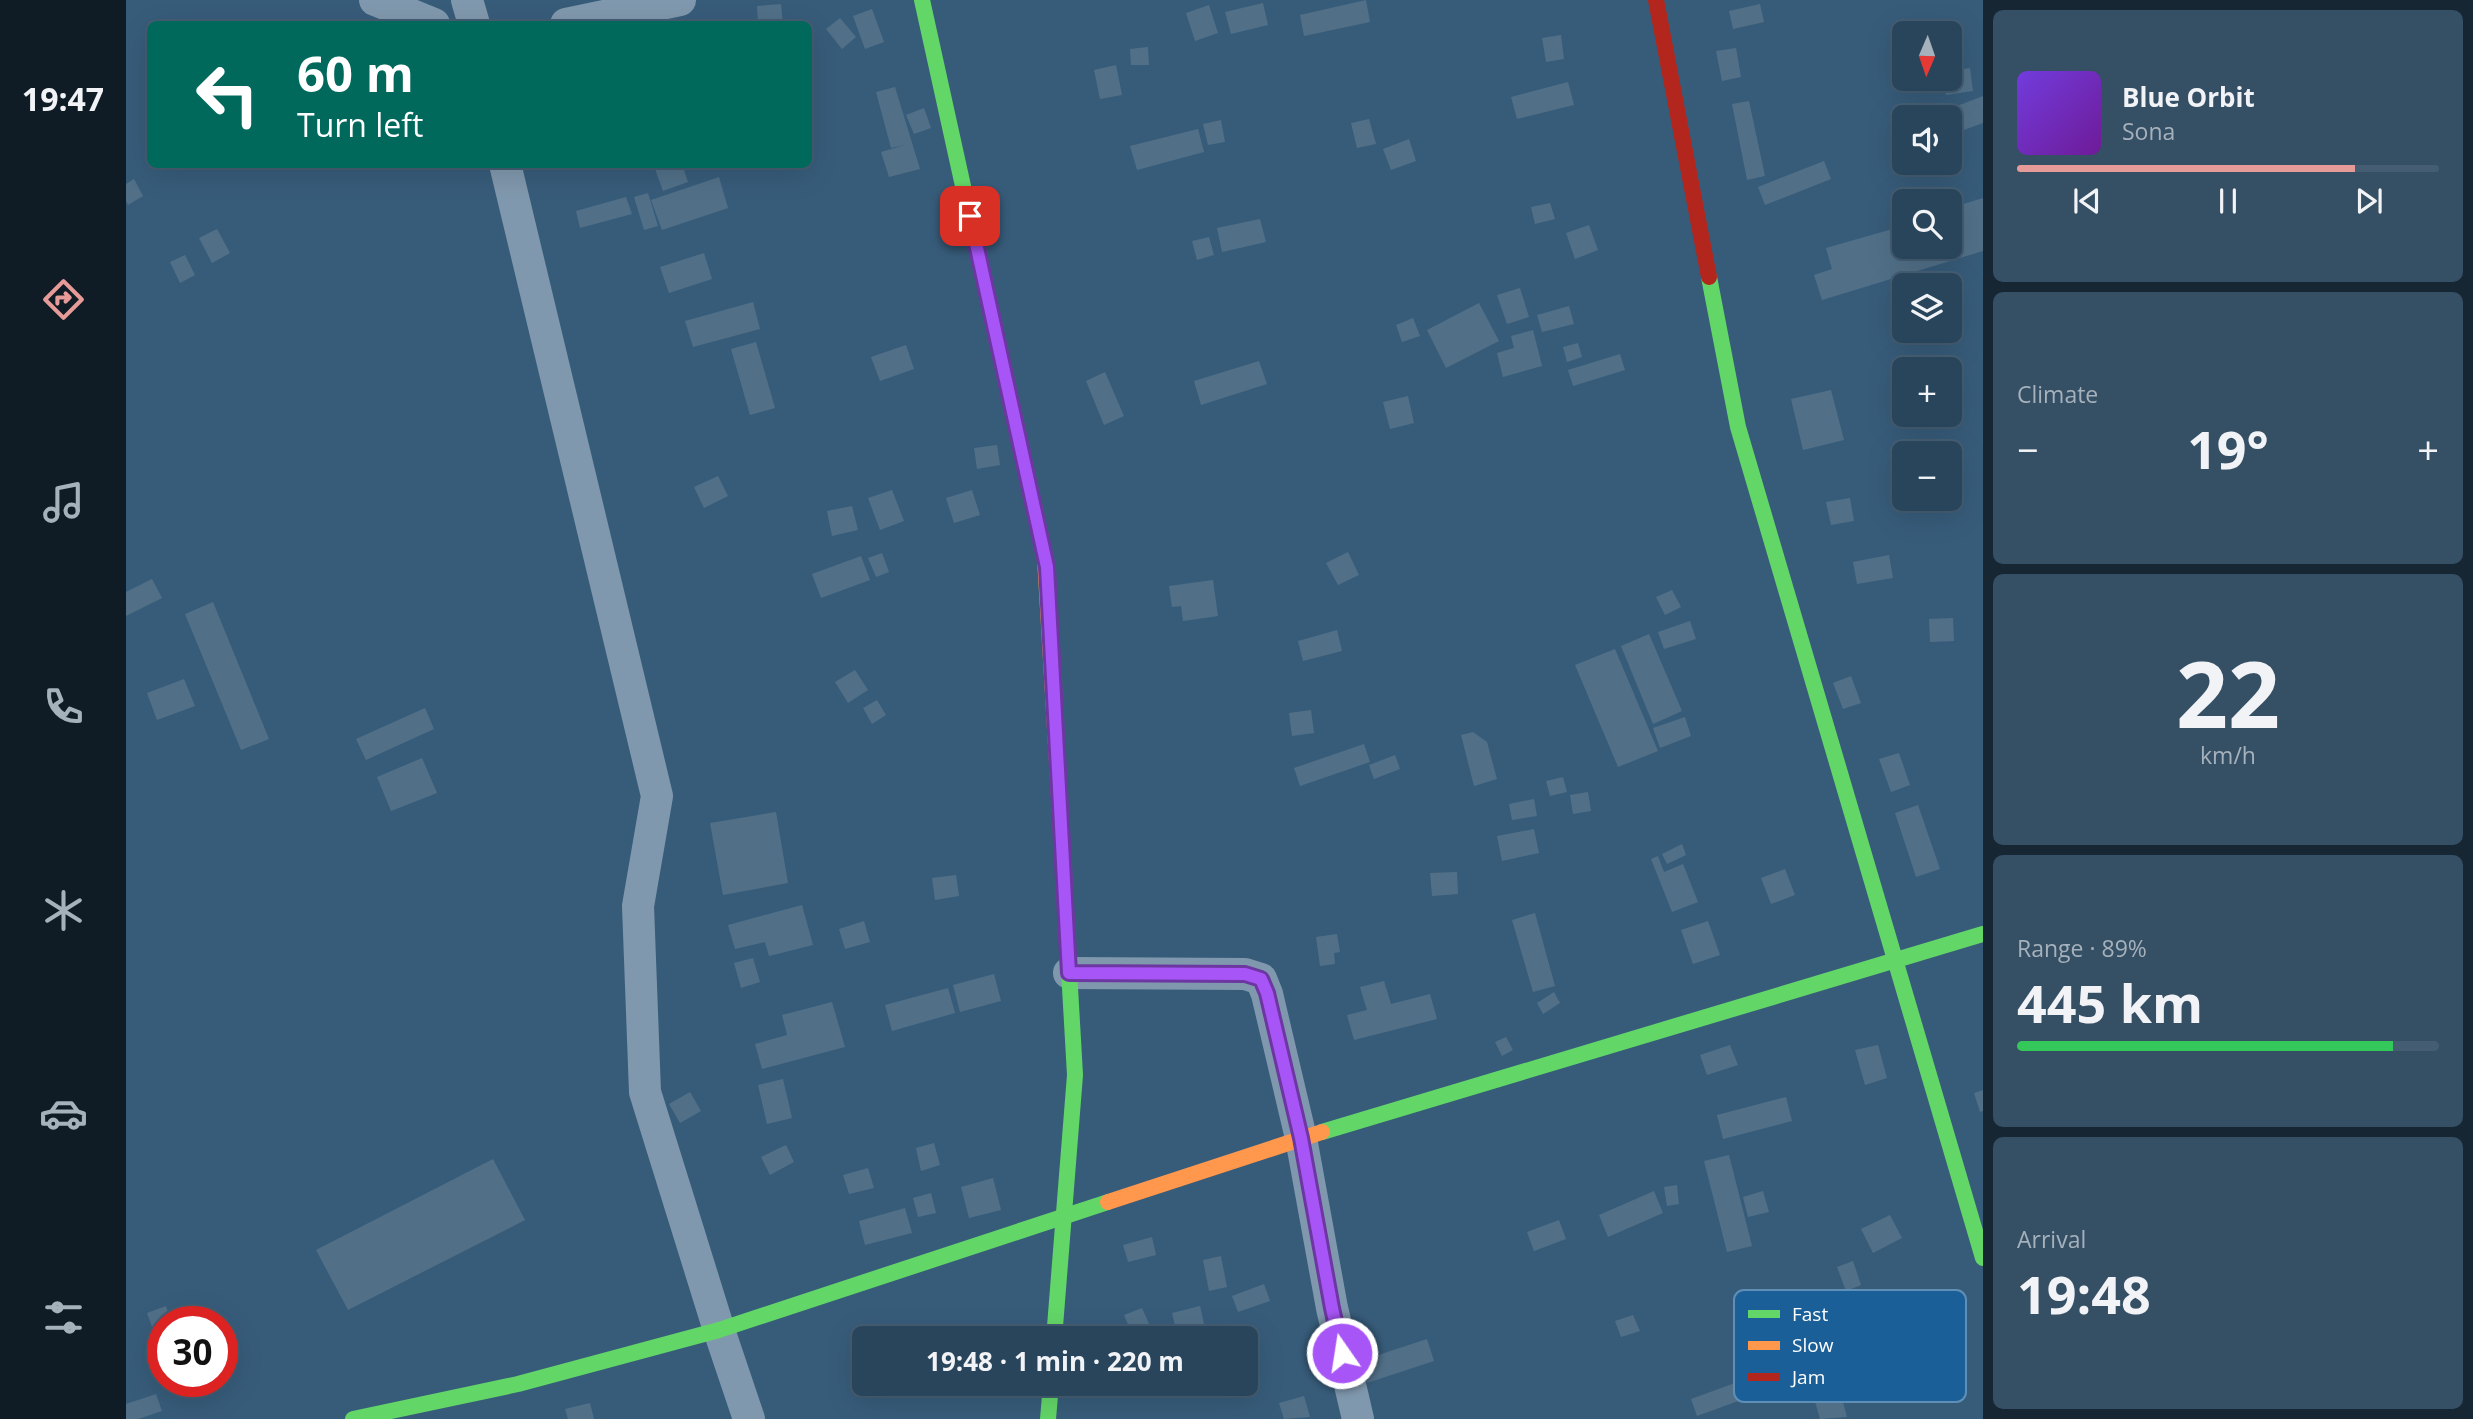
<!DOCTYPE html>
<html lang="en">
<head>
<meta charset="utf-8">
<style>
  :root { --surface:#29455c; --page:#354f65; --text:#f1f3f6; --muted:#a5b1bb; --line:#455d72; --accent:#e69b98 }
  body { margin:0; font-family:"Open Sans",sans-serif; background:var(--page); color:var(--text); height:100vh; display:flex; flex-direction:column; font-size:26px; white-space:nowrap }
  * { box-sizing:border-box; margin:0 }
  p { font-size:23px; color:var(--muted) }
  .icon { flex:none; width:38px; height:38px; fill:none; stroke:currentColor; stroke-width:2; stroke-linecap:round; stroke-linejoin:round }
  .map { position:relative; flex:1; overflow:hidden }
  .details { display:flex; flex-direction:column; gap:10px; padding:10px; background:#172633; width:490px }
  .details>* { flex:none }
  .banner { position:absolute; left:21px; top:21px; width:665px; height:147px; border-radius:10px; box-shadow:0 7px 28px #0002,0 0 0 2px var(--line); background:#00695c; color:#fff; overflow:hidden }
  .needle { width:46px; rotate:182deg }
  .fabs { position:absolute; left:1766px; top:21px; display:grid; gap:14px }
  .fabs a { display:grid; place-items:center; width:70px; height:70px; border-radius:10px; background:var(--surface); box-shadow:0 7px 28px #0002,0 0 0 2px var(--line); font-size:35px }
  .speed { position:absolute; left:21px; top:1306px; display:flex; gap:14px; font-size:35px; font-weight:700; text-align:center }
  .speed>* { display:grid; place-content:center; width:91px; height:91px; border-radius:50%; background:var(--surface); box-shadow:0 7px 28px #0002,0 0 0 2px var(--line); line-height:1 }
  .speed .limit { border:10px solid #d22; background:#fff; color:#111 }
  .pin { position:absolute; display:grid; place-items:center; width:60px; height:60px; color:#fff; margin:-30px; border-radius:14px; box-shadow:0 4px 10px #0006 }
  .me { position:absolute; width:77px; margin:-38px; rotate:347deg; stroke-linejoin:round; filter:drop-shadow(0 0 5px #0008) }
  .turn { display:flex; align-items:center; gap:24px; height:147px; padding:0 35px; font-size:32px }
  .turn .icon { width:91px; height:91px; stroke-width:2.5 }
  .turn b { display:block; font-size:49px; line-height:60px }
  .big { font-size:52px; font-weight:700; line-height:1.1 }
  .details .widget { flex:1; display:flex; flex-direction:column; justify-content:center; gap:10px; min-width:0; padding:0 24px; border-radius:10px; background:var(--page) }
  .details .dial { align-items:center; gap:0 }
  .dial b { font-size:91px; line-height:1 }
  .song { display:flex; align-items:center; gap:21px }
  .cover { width:84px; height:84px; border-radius:10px; background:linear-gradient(135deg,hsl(260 70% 55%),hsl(280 70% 35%)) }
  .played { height:7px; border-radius:4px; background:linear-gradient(90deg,var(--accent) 80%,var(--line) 80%) }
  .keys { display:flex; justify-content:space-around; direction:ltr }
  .heat { display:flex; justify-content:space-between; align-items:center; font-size:38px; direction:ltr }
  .charge { height:10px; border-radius:5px; background:linear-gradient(90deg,#34c759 89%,var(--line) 0) }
  .trip { position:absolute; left:726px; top:1326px; width:406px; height:70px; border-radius:10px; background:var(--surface); box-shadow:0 7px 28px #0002,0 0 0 2px var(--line); font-weight:700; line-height:70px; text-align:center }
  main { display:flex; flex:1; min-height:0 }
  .dock { display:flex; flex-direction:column; width:126px; justify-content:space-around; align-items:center; background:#101c25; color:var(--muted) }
  .dock .icon { width:49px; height:49px }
  .dock .selected { color:var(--accent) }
  .dock b { font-size:32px; color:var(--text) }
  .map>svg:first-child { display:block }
  .building { fill:#517088 }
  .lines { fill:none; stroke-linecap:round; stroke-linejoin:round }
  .street { stroke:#8098ad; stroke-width:32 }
  .fast { stroke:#63d668; stroke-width:16 }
  .slow { stroke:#ff974d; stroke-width:16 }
  .jam { stroke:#b3261e; stroke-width:16 }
  .route-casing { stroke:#6d37a1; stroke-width:18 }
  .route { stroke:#a855f7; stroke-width:12 }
  .key { fill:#1a5f97; stroke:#5f8fb6; stroke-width:2 }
  .key-label { font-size:19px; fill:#fff }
</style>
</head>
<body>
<main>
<nav class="dock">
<b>19:47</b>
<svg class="icon selected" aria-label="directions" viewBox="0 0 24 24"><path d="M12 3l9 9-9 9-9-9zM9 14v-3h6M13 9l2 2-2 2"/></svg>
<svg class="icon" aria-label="music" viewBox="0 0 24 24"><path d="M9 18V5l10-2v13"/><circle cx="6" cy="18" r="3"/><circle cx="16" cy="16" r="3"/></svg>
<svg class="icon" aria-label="phone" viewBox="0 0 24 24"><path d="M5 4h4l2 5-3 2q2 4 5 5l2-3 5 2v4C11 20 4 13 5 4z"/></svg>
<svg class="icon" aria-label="climate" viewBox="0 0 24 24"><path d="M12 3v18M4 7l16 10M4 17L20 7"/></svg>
<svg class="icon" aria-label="car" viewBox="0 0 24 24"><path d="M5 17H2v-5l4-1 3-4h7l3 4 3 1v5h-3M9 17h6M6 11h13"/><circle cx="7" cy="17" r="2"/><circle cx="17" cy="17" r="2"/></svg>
<svg class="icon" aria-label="filters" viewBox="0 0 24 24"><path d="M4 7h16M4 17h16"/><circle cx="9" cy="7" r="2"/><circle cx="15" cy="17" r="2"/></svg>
</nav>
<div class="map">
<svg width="1857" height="1419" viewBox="0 0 1857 1419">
  <rect width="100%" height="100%" fill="#375c7a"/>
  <g class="building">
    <polygon points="1240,0 1244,22 1178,36 1174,15"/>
    <polygon points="1137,3 1142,25 1105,34 1099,12"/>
    <polygon points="655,4 657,24 632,24 631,6"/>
    <polygon points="1634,4 1638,22 1607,29 1603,11"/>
    <polygon points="1083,5 1092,33 1069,41 1060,13"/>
    <polygon points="746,9 758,42 739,49 727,16"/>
    <polygon points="714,18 730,37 716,49 700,29"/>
    <polygon points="1435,35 1438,59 1420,62 1416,38"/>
    <polygon points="1022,47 1023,65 1005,65 1004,49"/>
    <polygon points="1610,48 1615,77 1596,81 1590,51"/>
    <polygon points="990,65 996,95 974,99 968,70"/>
    <polygon points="1844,68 1847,91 1820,95 1817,79 1824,79 1824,71"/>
    <polygon points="1442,82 1448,105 1391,119 1385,97"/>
    <polygon points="769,87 794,169 763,177 755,152 779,145 765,148 750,92"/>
    <polygon points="1857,96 1857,123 1835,131 1826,108"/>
    <polygon points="1623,101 1639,176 1621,180 1606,104"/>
    <polygon points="798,108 805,128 788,134 780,115"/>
    <polygon points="1243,119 1250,144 1231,148 1225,123"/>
    <polygon points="1095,120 1099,142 1082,145 1077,124"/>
    <polygon points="1072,129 1078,152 1011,170 1004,146"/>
    <polygon points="1283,139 1290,161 1265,170 1257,149"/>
    <polygon points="1698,161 1705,179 1639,205 1632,187"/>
    <polygon points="543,164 556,164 562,182 537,191 529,169"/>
    <polygon points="593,177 602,208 536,230 525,200"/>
    <polygon points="8,179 17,196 2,205 0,201 0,184"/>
    <polygon points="522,193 532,226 518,230 508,197"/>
    <polygon points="500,197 506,214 454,228 450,211"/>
    <polygon points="1857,198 1857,251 1696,300 1688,275 1706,269 1700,248 1770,228 1776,248 1824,247 1824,208"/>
    <polygon points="1424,203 1429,219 1409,224 1405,207"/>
    <polygon points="1134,219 1140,242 1096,252 1091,228"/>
    <polygon points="1463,225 1472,250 1449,259 1440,233"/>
    <polygon points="91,229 104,253 86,263 73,238"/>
    <polygon points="1083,237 1088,255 1071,260 1066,241"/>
    <polygon points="578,253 586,279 543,293 534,267"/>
    <polygon points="59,255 69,275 54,283 44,262"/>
    <polygon points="1394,288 1403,317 1381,324 1371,295"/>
    <polygon points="627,302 634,329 567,347 559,321"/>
    <polygon points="1353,303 1373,341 1320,368 1301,330"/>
    <polygon points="1443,306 1448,324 1416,332 1411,315"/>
    <polygon points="1287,318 1294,336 1276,342 1270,325"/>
    <polygon points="1407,330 1416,366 1377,377 1371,353 1388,348 1385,336"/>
    <polygon points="630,342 649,408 624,415 605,349"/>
    <polygon points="1452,343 1456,357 1441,362 1437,347"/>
    <polygon points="780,345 788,369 754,381 745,357"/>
    <polygon points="1494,354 1499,370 1447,386 1442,370"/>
    <polygon points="1133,361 1141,384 1075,405 1068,381"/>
    <polygon points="979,372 998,416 978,425 960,381"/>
    <polygon points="1705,390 1718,440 1677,450 1665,399"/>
    <polygon points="1282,396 1288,423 1264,429 1257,402"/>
    <polygon points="871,445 874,465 851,469 848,448"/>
    <polygon points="592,476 602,496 578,508 568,487"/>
    <polygon points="766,490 778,521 754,530 742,498"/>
    <polygon points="846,490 854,515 828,523 820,498"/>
    <polygon points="1724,498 1728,521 1705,525 1700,502"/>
    <polygon points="726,506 732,530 706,536 701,511"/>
    <polygon points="1222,552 1233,575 1212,585 1200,563"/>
    <polygon points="756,553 763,572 750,577 742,558"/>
    <polygon points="1763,555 1767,578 1731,584 1727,562"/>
    <polygon points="735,556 744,580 695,598 686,574"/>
    <polygon points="26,579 36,598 0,616 0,592"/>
    <polygon points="1087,580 1092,616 1057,621 1055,606 1046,607 1043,586"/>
    <polygon points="1546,590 1555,607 1539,615 1530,597"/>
    <polygon points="87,602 143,739 115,750 59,614"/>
    <polygon points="1827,618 1828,641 1804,642 1803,619"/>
    <polygon points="1564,621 1570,639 1538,649 1532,632"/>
    <polygon points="1211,630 1216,651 1177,661 1172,641"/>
    <polygon points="1523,634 1556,711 1527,724 1495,646"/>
    <polygon points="1489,649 1532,751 1492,767 1449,665"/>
    <polygon points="729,670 742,690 722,703 709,682"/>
    <polygon points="1725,676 1735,703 1717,709 1707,683"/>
    <polygon points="58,679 69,706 31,720 21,693"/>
    <polygon points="751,700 760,715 746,724 737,708"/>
    <polygon points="299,708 308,729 240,760 230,739"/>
    <polygon points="1185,710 1188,733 1166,736 1163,713"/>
    <polygon points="1559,717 1565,736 1534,748 1527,728"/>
    <polygon points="1347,732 1361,742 1371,779 1348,786 1335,735"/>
    <polygon points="1238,744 1244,762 1174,786 1168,768"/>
    <polygon points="1773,753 1784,785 1765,792 1753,759"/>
    <polygon points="1269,755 1274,769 1248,779 1243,765"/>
    <polygon points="296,758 311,793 265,811 251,777"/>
    <polygon points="1437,777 1441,792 1424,796 1420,781"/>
    <polygon points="1462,792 1465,811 1447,814 1444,795"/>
    <polygon points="1408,799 1411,816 1386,820 1383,804"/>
    <polygon points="1792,805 1814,869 1790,877 1769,813"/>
    <polygon points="650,812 662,883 597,895 584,823"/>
    <polygon points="1408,829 1413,853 1376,861 1371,836"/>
    <polygon points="1556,844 1560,855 1541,864 1536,854"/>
    <polygon points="1532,856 1538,872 1557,864 1572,902 1546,912 1525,859"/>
    <polygon points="1659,869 1669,895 1645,904 1635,878"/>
    <polygon points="1331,872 1332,894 1306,896 1304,873"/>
    <polygon points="830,875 833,896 809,900 806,878"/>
    <polygon points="676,905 687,945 643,956 639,942 609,949 602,925"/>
    <polygon points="1409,913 1429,986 1407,992 1386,920"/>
    <polygon points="738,921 744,942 719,949 713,929"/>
    <polygon points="1582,921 1594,955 1567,964 1555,930"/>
    <polygon points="1211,934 1214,952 1208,953 1209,964 1194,966 1190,937"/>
    <polygon points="627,958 634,982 615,988 608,963"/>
    <polygon points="868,974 875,1001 834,1012 827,985"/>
    <polygon points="1258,981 1265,1004 1304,994 1311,1019 1228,1040 1221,1015 1241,1010 1234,987"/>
    <polygon points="822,988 829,1013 766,1031 759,1005"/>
    <polygon points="1428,992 1434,1003 1417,1014 1411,1003"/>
    <polygon points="706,1002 719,1047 636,1069 629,1044 661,1035 656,1015"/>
    <polygon points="1380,1037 1387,1050 1376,1056 1369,1042"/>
    <polygon points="1604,1045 1612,1065 1581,1075 1574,1055"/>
    <polygon points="1752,1045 1761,1078 1739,1085 1729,1050"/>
    <polygon points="657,1079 666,1118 641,1124 632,1085"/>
    <polygon points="1857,1090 1857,1111 1854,1112 1848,1093"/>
    <polygon points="564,1092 575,1111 554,1123 543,1104"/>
    <polygon points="1660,1097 1666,1121 1597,1139 1591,1115"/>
    <polygon points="808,1143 814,1165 795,1171 790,1148"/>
    <polygon points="660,1145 668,1162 644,1175 635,1157"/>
    <polygon points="1603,1155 1626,1246 1601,1252 1578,1161"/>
    <polygon points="367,1159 399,1220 222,1310 190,1250"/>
    <polygon points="742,1168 748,1188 723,1194 717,1175"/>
    <polygon points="867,1178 875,1210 843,1218 835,1187"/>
    <polygon points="1551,1185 1553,1204 1541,1206 1538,1187"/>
    <polygon points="1528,1191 1537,1213 1482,1237 1473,1215"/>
    <polygon points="1637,1191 1643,1212 1622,1217 1617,1197"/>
    <polygon points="805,1193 810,1213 792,1217 787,1198"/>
    <polygon points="779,1208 786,1233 739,1245 733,1221"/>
    <polygon points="1764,1215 1776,1238 1747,1253 1735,1229"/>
    <polygon points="1433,1220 1440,1239 1408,1251 1401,1232"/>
    <polygon points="1026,1237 1030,1255 1002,1262 997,1245"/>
    <polygon points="1095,1256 1101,1287 1083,1291 1077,1260"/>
    <polygon points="1727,1261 1735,1285 1720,1291 1711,1267"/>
    <polygon points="1138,1284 1144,1301 1112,1312 1106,1296"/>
    <polygon points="40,1306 45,1321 37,1321 37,1335 30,1338 21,1313"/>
    <polygon points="1074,1306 1079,1328 1051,1334 1046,1313"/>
    <polygon points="1016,1308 1030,1339 1008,1339 998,1315"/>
    <polygon points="1507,1315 1514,1331 1495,1337 1489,1321"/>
    <polygon points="1125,1326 1133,1348 1120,1353 1120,1339 1090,1339"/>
    <polygon points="1301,1339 1308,1361 1241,1383 1234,1361"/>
    <polygon points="1620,1379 1626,1396 1571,1416 1565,1399"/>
    <polygon points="1714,1391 1721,1417 1694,1419 1688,1398"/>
    <polygon points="30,1394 36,1411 12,1419 0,1419 0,1404"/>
    <polygon points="1178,1396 1184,1417 1158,1419 1153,1403"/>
    <polygon points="464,1403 468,1419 442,1419 439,1409"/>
  </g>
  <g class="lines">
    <g class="street">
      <polyline points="249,0 308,24"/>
      <polyline points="341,0 348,24"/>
      <polyline points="440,24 554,0"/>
      <polyline points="379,164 531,796 512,906 519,1092 593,1330 623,1419"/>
      <polyline points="943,973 1119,974 1135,979 1141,994 1175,1138 1206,1308 1232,1419"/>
    </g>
    <g class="fast">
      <polyline points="796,0 919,558"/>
      <polyline points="1583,277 1612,427 1857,1258"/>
      <polyline points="1196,1132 1857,934"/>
      <polyline points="928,1339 949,1075 937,865"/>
      <polyline points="227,1419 392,1384 593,1330 982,1202"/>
      <polyline points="922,1419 925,1384"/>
    </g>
    <g class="slow">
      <polyline points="919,558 937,865"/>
      <polyline points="982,1202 1196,1132"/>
    </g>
    <polyline class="jam" points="1530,0 1583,277"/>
  </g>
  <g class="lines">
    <defs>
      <polyline id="route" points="844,216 921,567 943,973 1119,974 1135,979 1141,993 1175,1138 1206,1308 1216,1353"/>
    </defs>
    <use href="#route" class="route-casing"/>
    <use href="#route" class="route"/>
  </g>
  <rect x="1608" y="1290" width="232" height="112" rx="10" class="key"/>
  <rect x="1622" y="1310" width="32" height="8" fill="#63d668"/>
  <rect x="1622" y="1341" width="32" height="9" fill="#ff974d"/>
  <rect x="1622" y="1373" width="32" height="8" fill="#b3261e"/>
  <g class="key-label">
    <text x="1666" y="1321">Fast</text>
    <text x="1666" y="1352">Slow</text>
    <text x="1666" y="1384">Jam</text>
  </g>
</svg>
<div class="fabs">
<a><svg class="needle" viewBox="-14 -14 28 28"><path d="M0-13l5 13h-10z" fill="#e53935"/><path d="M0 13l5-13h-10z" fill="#a5b1bb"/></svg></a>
<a><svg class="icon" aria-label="sound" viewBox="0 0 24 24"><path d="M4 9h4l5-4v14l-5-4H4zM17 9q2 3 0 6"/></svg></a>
<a><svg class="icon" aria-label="search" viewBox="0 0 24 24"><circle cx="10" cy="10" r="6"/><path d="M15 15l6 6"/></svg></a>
<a><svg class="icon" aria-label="layers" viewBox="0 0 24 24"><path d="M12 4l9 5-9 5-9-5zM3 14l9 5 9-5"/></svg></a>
<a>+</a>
<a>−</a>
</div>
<div class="speed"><div class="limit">30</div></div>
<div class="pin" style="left:844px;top:216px;background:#d93025"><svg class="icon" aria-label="arrive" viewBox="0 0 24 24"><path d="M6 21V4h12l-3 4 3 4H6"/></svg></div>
<svg class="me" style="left:1216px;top:1353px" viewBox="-20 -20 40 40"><circle r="17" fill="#a855f7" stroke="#fff" stroke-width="3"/><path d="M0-11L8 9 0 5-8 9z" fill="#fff"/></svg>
<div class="trip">19:48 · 1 min · 220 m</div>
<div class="banner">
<div class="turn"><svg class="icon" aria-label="left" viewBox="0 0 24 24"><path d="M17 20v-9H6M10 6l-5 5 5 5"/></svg><div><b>60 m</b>Turn left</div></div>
</div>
</div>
<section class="details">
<div class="widget">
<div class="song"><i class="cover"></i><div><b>Blue Orbit</b><p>Sona</p></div></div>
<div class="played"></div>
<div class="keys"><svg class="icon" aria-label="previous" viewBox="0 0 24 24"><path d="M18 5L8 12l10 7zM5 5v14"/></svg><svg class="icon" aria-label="pause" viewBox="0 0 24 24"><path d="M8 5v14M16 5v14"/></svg><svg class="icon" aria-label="next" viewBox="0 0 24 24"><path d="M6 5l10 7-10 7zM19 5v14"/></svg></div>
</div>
<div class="widget"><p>Climate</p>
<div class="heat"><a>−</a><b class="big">19°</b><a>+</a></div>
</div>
<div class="widget dial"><b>22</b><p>km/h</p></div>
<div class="widget"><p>Range · 89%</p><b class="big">445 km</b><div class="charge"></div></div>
<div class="widget"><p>Arrival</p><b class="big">19:48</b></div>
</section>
</main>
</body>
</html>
